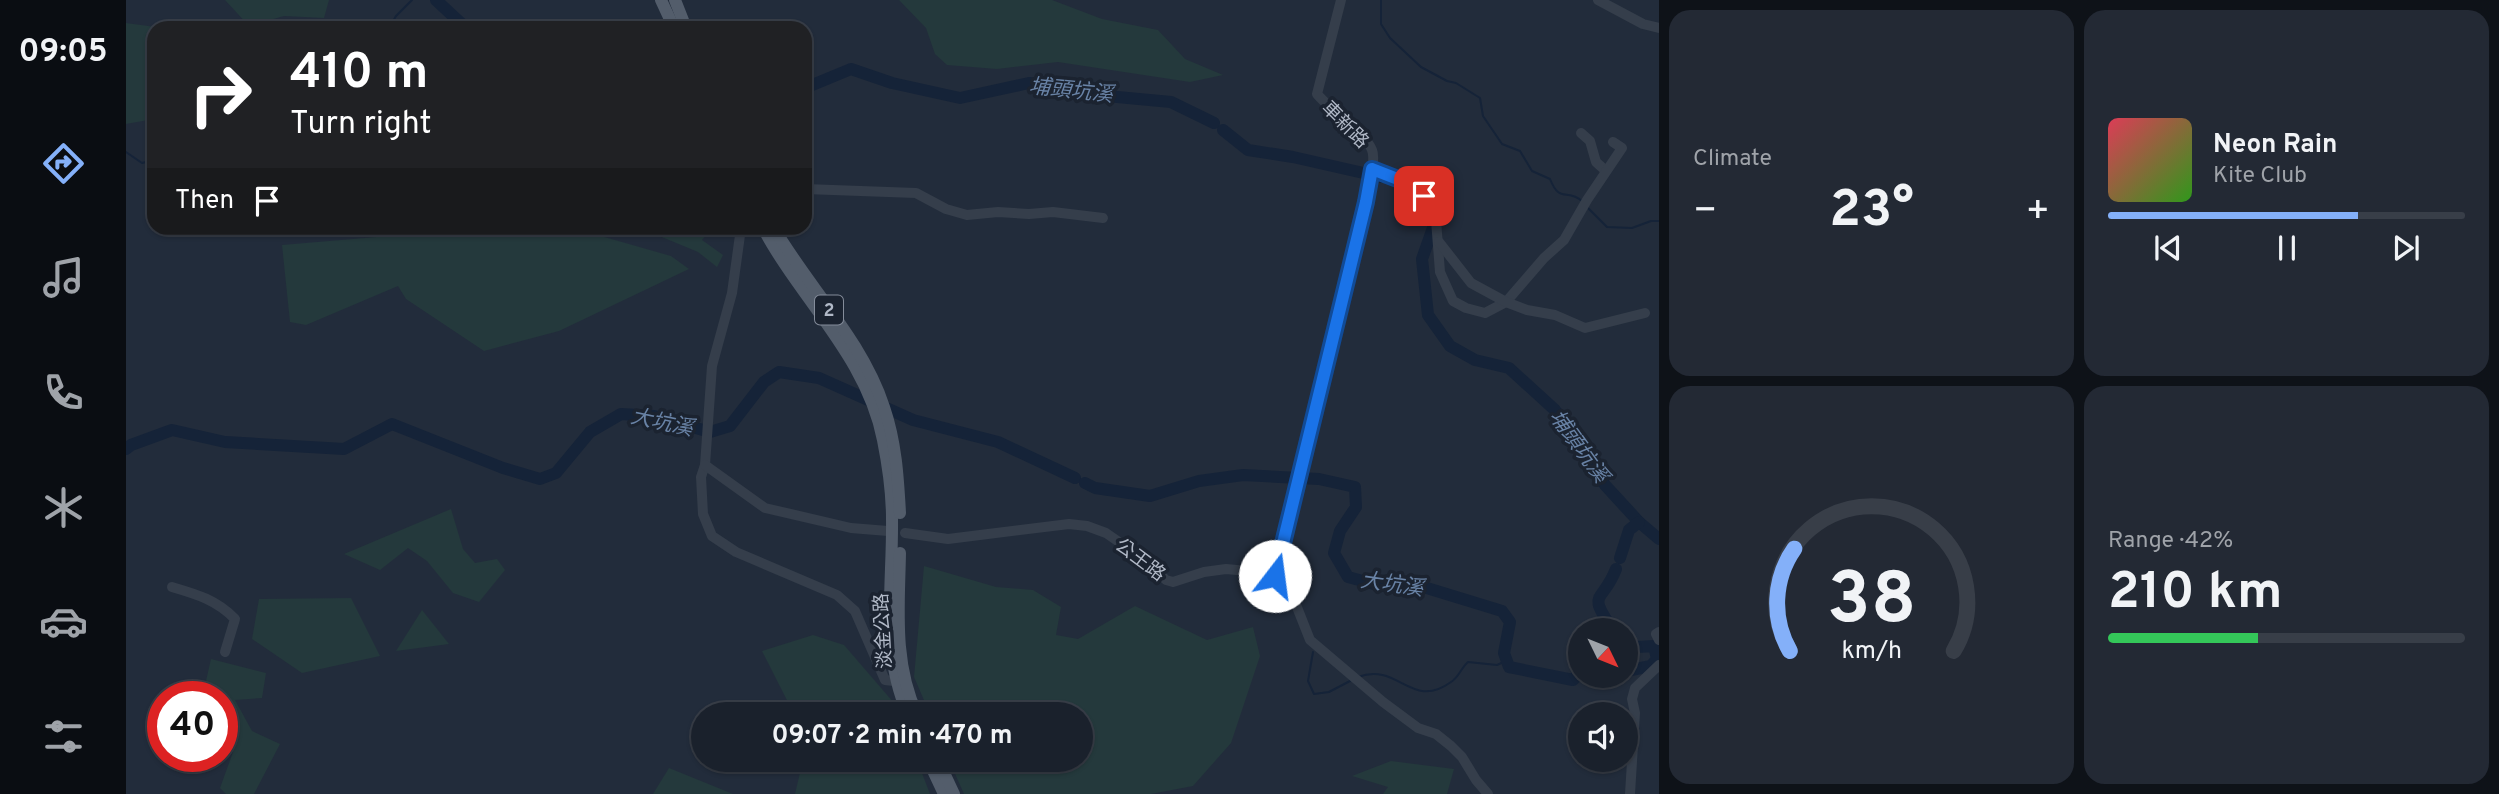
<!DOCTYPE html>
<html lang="en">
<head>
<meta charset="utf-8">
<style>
  :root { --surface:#1a212c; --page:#232934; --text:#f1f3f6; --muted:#9fa3a9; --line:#383e48; --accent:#84b0f9 }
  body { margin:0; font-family:Overpass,"Noto Sans TC",sans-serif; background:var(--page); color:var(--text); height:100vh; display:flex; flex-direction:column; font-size:26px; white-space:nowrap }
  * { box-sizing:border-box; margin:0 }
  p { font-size:23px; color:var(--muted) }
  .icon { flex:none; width:38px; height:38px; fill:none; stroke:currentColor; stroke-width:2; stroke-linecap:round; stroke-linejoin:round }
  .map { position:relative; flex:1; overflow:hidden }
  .sheet { display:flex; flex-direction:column; gap:10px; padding:10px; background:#0e1218; width:840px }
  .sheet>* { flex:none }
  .hud { position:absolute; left:21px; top:21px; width:665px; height:214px; border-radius:21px; box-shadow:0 2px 5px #0004,0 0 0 2px var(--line); background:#202124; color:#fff; overflow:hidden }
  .needle { width:46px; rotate:133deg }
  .fabs { position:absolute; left:1442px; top:618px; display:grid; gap:14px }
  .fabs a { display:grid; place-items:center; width:70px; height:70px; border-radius:50%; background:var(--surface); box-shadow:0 2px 5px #0004,0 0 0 2px var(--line); font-size:35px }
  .speed { position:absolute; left:21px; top:681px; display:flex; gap:14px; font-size:35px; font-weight:700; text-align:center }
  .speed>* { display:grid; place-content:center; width:91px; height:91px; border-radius:50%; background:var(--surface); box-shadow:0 2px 5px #0004,0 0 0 2px var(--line); line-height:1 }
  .speed .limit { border:10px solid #d22; background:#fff; color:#111 }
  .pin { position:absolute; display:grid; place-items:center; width:60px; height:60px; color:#fff; margin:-30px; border-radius:14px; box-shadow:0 4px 10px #0006 }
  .me { position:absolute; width:77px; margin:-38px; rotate:15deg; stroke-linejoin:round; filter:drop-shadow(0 0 5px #0008) }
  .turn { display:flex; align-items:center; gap:24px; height:147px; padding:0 28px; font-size:32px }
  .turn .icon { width:91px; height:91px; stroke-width:2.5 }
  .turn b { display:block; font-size:49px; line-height:60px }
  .then { display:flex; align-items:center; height:66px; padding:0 28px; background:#0003; gap:14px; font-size:26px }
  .big { font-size:52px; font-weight:700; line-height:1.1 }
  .sheet .tile { flex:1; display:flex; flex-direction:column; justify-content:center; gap:10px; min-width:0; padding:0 24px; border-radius:21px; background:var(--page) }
  .sheet .dial { align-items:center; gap:0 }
  .dial svg { height:182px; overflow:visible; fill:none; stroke:var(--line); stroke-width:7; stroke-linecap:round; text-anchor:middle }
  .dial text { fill:var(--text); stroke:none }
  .song { display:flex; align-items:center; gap:21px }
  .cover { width:84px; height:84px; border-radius:10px; background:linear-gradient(135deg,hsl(350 70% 55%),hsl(110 70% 35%)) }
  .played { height:7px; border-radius:4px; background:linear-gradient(90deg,var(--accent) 70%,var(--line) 70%) }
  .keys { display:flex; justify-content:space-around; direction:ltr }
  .heat { display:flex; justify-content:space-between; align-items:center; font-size:38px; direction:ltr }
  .charge { height:10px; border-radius:5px; background:linear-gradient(90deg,#34c759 42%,var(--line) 0) }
  .sheet .tiles { flex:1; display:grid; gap:10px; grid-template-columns:repeat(2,1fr) }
  .trip { position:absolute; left:565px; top:702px; width:402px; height:70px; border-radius:35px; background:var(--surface); box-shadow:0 2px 5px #0004,0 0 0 2px var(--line); font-weight:700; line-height:70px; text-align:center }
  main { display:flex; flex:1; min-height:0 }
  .tabs { display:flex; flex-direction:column; width:126px; justify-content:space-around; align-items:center; background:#0a0d12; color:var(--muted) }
  .tabs .icon { width:49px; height:49px }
  .tabs .selected { color:var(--accent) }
  .tabs b { font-size:32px; color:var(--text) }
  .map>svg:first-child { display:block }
  .green { fill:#24393c }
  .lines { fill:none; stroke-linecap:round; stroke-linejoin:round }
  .stream { stroke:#152338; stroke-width:2 }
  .river { stroke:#152338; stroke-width:12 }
  .minor { stroke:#353e4b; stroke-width:10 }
  .major { stroke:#535d6b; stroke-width:12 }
  .route-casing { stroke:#114b97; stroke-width:18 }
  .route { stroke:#1a73e8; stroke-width:12 }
  .labels { text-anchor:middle; stroke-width:7; stroke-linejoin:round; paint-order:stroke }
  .shield { fill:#1b2330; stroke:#848c9a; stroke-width:2 }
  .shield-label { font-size:18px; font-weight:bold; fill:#b1b9c7 }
  .street-label { font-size:19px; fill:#b1b9c7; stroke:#1b2330 }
  .water-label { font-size:21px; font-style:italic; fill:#6983a6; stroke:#1b2330 }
</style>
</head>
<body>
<main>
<nav class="tabs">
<b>09:05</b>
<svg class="icon selected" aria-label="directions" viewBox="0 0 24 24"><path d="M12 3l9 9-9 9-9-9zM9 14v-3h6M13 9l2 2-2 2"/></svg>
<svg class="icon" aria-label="music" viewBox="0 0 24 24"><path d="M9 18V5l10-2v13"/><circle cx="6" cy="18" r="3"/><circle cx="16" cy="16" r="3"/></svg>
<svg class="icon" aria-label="phone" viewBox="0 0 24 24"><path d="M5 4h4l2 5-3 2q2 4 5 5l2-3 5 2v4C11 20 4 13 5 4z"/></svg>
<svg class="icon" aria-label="climate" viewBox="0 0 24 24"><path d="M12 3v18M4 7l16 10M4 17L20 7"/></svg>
<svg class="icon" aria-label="car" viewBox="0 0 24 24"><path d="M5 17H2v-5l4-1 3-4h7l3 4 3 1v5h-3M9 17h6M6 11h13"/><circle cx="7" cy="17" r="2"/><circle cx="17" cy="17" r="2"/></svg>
<svg class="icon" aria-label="filters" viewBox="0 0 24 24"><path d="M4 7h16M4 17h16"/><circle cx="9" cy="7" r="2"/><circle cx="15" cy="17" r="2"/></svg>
</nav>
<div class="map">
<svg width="1533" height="794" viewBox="0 0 1533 794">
  <rect width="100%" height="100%" fill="#222c3b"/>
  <g class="green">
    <polygon points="99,0 203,0 198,18 158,16 123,26"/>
    <polygon points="773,0 926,0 976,19 1032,30 1059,59 1097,75 1064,82 932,62 871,69 821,65 809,54 800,28"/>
    <polygon points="0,23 37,28 28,28 28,119 0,124"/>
    <polygon points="290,228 447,228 545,256 563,269 433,331 358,351 280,299 272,286 180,325 164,322 156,245 262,236"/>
    <polygon points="514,228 586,228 576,240 597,255 591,267 572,252"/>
    <polygon points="325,509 337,549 349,563 371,559 379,570 353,602 327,593 301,561 282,548 254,570 218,554"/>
    <polygon points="798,566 870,587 907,590 935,607 930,635 952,639 1009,606 1081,640 1127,627 1134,656 1105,743 1067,786 1025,794 838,794 823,760 956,760 956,714 804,714 788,677"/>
    <polygon points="225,598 254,656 176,673 126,639 133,599"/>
    <polygon points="296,610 323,644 270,651"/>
    <polygon points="687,635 718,645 768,703 773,714 668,714 636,651"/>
    <polygon points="85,659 140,673 136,698 109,700 126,731 154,744 128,794 100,794 94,788 107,752 96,724 96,696 85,696 80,681"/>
    <polygon points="677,760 791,760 804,794 669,794"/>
    <polygon points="1265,761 1328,769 1321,794 1257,794 1262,787 1226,776"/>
    <polygon points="543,768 607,794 527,794"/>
  </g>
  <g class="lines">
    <g class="stream">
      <polyline points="309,0 313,3"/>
      <path d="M1255,0v24l9,14 31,29 26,14 9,2 24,15 3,18 19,28 18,7 12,20 18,8c10,25 17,9 32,22"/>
      <polyline points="263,28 270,16 286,0"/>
      <polyline points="0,152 16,163 28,160"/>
      <polyline points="1462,208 1481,227 1506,228 1525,221 1533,221"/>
      <polyline points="1187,652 1182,681 1188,694 1203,692 1224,681"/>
      <path d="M1232,677c41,-15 53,34 93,5 8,-5 10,-14 17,-20l29,3 9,-4"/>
    </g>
    <g class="river">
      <polyline points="310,0 340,28"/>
      <polyline points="679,88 725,69 766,83 834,98 903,83 970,95 1045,102 1088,123"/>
      <polyline points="1097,130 1122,150 1167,157 1255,177"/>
      <polyline points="1290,193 1299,201 1308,225 1296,259 1302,315 1324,346 1349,360 1383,368 1429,410 1479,485 1513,522 1533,539"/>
      <polyline points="0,449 5,445 46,430 99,442 218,449 266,424 377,468 414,479 430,473 464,432 495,414 528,416 584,432 604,426 638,382 653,372 693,378 787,420 872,442 949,478"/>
      <polyline points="959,483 969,488 1024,496 1073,481 1117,475 1193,479 1229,487 1230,507 1214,531 1208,553 1222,577 1255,586 1291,585 1376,611 1384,622 1378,653 1383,667 1447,680 1454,672"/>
      <polyline points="1494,558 1503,530 1513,522"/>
      <path d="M1487,630c-27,-40 -11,-25 3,-61"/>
      <polyline points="1500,641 1511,647 1528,646 1531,659 1525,666 1500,671"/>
    </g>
    <g class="minor">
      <polyline points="1472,0 1517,24 1533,28"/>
      <polyline points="1455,133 1464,141 1470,162 1480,171"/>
      <polyline points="1246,169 1287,185 1309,207 1314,272 1327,301 1340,308 1359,313 1380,302 1418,258 1438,240 1461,200 1496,148 1487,142"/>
      <polyline points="679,189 790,193 820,209 841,215 872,212 903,214 927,212 977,218"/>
      <polyline points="615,228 606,293 586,366 579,465 575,477 577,514 586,536 610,552 711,595 729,611 759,680 777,682"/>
      <polyline points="1313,242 1345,283 1380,302 1401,310 1429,315 1459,328 1519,313"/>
      <polyline points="579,465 639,508 725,528 762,531"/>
      <polyline points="779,533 822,539 943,524 961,526 980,533 1019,560 1040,580 1047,582 1078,572 1100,569 1143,573 1149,576 1165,592 1184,640 1257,702 1292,728 1310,734 1325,746 1336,757 1350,780 1362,794"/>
      <path d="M1149,576l97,-403c0,-7 3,-16 0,-23 -6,-16 -42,-40 -55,-56l24,-94"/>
      <path d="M46,587c24,7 45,13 63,32l-10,33"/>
      <polyline points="1533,632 1530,634 1533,640"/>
      <polyline points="1504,794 1509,713 1506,699 1509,688 1533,665"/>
    </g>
    <g class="major">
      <polyline points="535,0 548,28"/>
      <polyline points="549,0 560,28"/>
      <path d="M637,228c38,72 104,129 120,212 5,25 9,53 9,79 1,66 -12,133 16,195"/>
      <path d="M648,228c35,60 88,112 110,179 12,35 14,70 16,106"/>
      <path d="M774,553c-1,54 -7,110 17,161"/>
      <polyline points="802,760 818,794"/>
      <polyline points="812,760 828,794"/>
    </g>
  </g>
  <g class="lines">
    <defs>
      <polyline id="route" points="1149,576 1240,202 1246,169 1287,185 1298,196"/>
    </defs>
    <use href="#route" class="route-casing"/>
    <use href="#route" class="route"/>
  </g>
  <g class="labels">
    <rect class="shield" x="689" y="295.5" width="28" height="29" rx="5"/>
    <g class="shield-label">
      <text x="703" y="316">2</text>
    </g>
    <g class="street-label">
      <text transform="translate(1220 124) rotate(45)" y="7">車新路</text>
      <text transform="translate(1015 559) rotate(37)" y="7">公王路</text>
      <text transform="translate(756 631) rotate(-93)" y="7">淡金公路</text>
    </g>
    <g class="water-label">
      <text transform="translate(945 90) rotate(6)" y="7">埔頭坑溪</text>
      <text transform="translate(536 422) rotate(12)" y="7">大坑溪</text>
      <text transform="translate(1453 446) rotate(54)" y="7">埔頭坑溪</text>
      <text transform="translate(1266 584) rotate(8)" y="7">大坑溪</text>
    </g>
  </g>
</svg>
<div class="fabs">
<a><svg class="needle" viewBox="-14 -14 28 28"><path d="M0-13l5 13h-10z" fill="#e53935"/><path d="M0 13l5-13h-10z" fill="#9fa3a9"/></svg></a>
<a><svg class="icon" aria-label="sound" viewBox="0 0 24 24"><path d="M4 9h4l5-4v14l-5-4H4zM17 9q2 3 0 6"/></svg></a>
</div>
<div class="speed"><div class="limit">40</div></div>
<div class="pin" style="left:1298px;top:196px;background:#d93025"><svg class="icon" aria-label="arrive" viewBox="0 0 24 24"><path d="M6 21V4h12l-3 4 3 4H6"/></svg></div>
<svg class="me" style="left:1149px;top:576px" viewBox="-20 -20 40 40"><circle r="19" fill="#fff"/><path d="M0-13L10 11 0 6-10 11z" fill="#1a73e8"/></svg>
<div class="trip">09:07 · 2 min · 470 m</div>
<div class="hud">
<div class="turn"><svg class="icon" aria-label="right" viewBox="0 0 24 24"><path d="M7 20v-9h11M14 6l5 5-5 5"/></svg><div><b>410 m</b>Turn right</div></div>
<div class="then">Then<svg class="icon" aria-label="arrive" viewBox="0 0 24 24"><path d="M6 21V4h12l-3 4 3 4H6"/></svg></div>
</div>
</div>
<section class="sheet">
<div class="tiles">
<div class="tile"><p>Climate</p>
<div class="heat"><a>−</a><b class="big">23°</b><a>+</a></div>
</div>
<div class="tile">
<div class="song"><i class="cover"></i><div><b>Neon Rain</b><p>Kite Club</p></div></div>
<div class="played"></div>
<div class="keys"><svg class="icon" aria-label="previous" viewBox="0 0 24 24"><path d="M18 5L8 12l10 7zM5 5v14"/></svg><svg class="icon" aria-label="pause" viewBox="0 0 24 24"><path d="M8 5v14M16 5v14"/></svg><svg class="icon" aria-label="next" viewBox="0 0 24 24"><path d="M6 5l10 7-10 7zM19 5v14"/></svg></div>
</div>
<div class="tile dial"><svg viewBox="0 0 100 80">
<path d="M14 69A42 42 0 1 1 86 69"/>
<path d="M14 69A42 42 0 0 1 16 24" stroke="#84b0f9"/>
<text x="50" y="56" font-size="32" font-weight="700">38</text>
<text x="50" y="72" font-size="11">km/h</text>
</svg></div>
<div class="tile"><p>Range · 42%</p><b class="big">210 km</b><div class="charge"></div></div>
</div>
</section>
</main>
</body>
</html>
